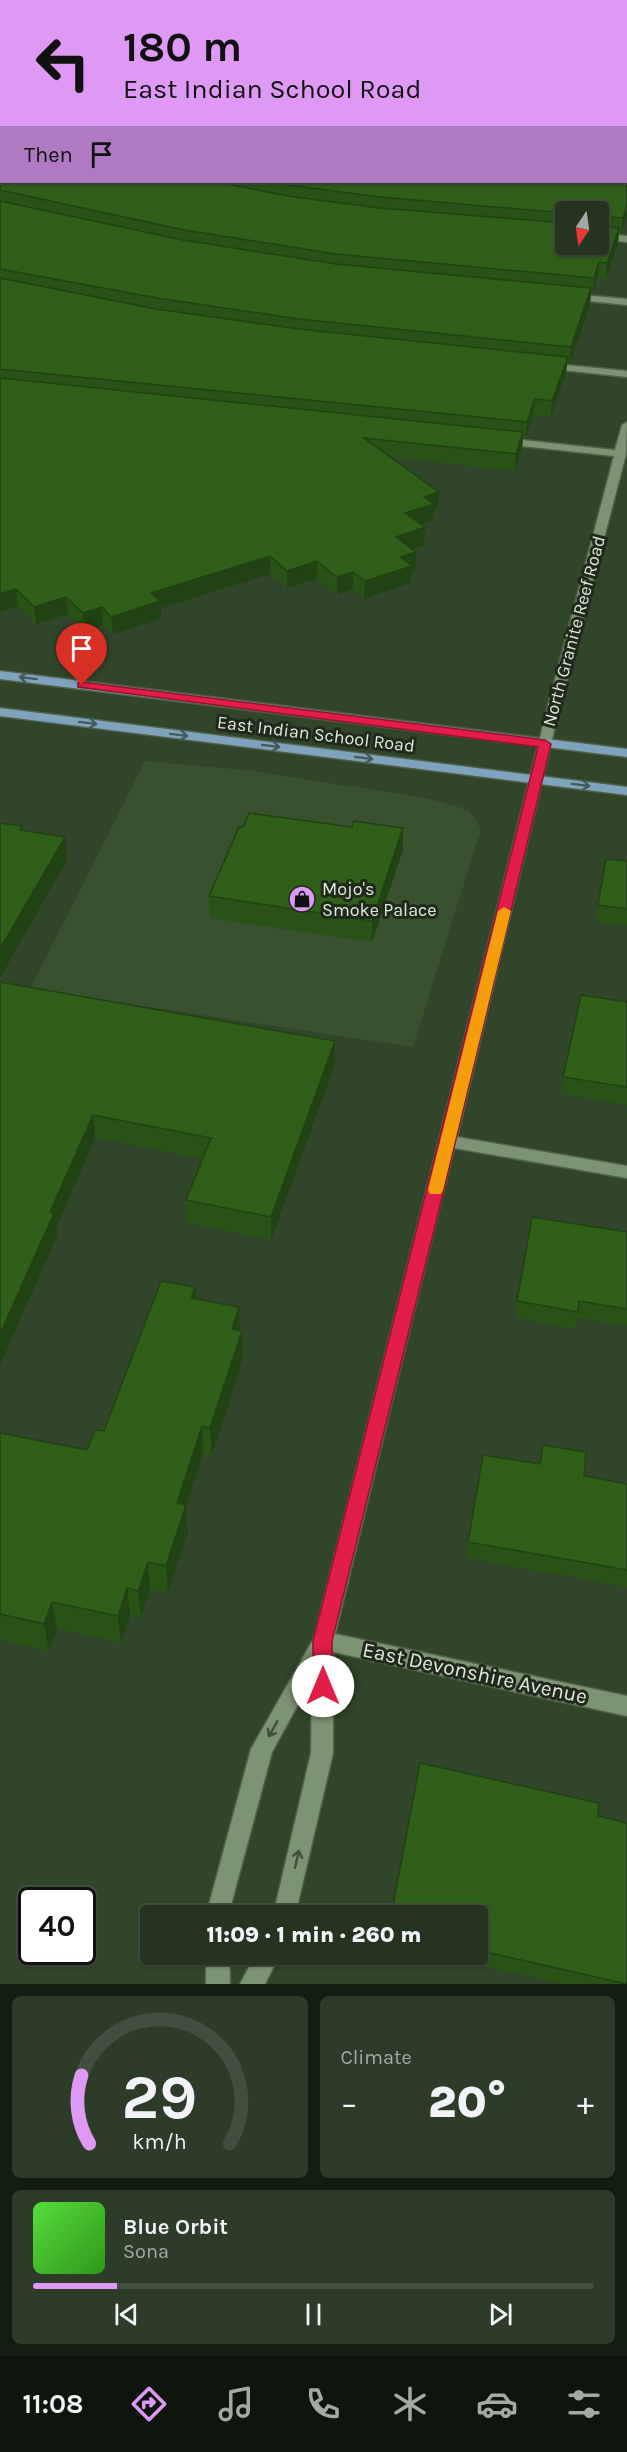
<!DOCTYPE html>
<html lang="en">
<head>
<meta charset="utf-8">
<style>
  :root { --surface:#253420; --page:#2d3c29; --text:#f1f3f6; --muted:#a3aaa5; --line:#424f3e; --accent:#dd99f3 }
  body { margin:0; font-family:Karla,sans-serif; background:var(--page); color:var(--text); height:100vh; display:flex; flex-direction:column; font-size:22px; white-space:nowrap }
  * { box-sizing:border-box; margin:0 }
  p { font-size:20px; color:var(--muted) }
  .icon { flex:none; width:33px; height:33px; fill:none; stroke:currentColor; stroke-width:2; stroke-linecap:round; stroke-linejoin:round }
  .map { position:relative; height:1984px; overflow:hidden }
  .drawer { display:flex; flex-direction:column; gap:12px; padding:12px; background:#141d12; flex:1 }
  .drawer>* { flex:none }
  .banner { position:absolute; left:0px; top:0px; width:627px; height:183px; box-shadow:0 2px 4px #0004,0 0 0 2px var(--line); background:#dd99f3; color:#111; overflow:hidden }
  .needle { width:39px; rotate:193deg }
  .tools { position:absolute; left:555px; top:201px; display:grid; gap:12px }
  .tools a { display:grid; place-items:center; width:54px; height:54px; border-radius:6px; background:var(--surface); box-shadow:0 2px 4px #0004,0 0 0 2px var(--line); font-size:30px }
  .speed { position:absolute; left:18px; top:1887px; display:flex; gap:12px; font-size:30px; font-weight:700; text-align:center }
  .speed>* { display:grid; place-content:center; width:78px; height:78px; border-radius:50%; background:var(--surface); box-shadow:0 2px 4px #0004,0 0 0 2px var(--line); line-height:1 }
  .speed .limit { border:3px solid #111; border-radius:9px; background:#fff; color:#111 }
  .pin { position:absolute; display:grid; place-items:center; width:51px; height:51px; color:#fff; margin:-62px -26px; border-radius:50% 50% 50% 0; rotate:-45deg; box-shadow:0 0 6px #0007 }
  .pin .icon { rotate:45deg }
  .me { position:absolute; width:66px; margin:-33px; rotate:0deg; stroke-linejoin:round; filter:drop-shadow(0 0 4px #0008) }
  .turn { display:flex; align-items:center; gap:21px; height:126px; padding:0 24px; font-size:27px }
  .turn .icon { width:78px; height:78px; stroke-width:2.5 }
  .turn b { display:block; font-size:42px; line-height:51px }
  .then { display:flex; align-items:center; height:57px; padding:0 24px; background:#0003; gap:12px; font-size:22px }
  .big { font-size:45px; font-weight:800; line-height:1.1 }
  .drawer .widget { flex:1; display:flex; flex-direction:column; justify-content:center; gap:9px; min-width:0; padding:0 21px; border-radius:9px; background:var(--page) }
  .drawer .dial { align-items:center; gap:0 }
  .dial svg { height:156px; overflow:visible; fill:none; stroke:var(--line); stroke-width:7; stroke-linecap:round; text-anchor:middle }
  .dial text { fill:var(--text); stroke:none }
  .song { display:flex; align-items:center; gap:18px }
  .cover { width:72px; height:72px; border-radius:9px; background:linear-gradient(135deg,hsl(110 70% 55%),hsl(110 70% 35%)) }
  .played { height:6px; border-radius:3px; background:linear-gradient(90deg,var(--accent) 15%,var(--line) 15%) }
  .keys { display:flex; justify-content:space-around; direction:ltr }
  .heat { display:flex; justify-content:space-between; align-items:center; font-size:33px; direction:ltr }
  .drawer .tiles { flex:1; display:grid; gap:12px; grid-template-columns:1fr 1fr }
  .widget:last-child { grid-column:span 2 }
  .trip { position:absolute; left:140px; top:1905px; width:348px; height:60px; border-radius:6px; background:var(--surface); box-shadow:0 2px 4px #0004,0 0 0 2px var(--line); font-weight:800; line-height:60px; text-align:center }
  .dock { display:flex; height:96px; justify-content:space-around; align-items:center; background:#0f150d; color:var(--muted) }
  .dock .icon { width:42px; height:42px }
  .dock .active { color:var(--accent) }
  .dock b { font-size:27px; color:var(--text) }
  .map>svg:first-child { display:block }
  .built { fill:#39512f }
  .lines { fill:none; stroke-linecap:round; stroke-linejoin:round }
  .minor-casing { stroke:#506049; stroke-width:3 }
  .major-casing { stroke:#506049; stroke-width:3 }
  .minor { fill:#7d9474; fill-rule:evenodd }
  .major { fill:#7fa2bd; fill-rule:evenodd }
  .wall { fill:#285216; fill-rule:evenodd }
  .shaded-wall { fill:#214212 }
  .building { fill:#2f5f19; stroke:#214212; stroke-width:1.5 }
  .oneway { stroke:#46595c }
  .oneway2 { stroke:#414e3b }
  .route { fill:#e11d48; stroke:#92132f; stroke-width:1.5 }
  .slow { fill:#f59e0b }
  .labels { text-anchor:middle; stroke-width:6; stroke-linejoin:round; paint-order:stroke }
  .street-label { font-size:18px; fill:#dce9d8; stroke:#20291c }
  .poi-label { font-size:18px; fill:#dce9d8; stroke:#20291c; text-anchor:start }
  .near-street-label { font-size:21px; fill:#dce9d8; stroke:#20291c }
</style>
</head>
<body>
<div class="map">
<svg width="627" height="1984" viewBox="0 0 627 1984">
  <rect width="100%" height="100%" fill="#31452a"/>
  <polygon class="built" points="145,761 245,770 426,798 469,810 481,829 413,1047 30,989"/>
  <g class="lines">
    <defs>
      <g id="minor">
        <rect x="0" y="146" width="2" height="4"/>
        <polygon points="598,233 627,236 627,242 598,239"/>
        <polygon points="572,294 627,299 627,305 569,299 567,297"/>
        <polygon points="546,363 627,371 627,377 543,368 541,366"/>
        <polygon points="627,422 626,454 559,710 457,1137 627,1166 627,1178 454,1148 335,1634 627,1696 627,1716 333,1652 333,1753 295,1916 273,1916 311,1753 312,1679 272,1752 228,1916 206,1916 251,1749 314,1638 547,710 614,456 504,444 499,441 504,438 615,450 622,425"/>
        <polygon points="206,1954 229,1954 230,1984 206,1984"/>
        <polygon points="256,1954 280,1954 265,1984 240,1984"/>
      </g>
      <g id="major">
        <polygon points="0,671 627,749 627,757 0,679"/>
        <polygon points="0,708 627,787 627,795 0,716"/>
      </g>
    </defs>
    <use href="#minor" class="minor-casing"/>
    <use href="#major" class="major-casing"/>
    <use href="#minor" class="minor"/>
    <use href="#major" class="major"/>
  </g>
  <g class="wall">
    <path d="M0,0h627v216l-6,17h-2l-1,10 -12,36 -9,-1 -4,15h-2l-1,11 -20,59h-3l-1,10 -15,44 -18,-2 -7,23h-3l-1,11 -7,22 -123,-14 47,35 -1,17 -4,1 -1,11 -12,4 4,2 -1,18 -12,4 4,20 -4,2 -1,12 -47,16 -11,-10 -16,6 -20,-16 -30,9 -17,-14 -109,34v11l-48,15 -10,-9 -19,6 -16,-17 -32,10 -18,-18 -18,6v-460h2v30h624l-624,-180v145h-2zM566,212l32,32h-32z"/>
    <polygon points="403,849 372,942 210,918 209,896"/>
    <polygon points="627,861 627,926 596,922 598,905"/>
    <polygon points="0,982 335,1041 335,1064 271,1240 187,1223 186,1200 202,1159 95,1138 56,1228 57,1236 0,1365"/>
    <polygon points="627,1002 627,1105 561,1094 563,1077"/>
    <polygon points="627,1232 627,1326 577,1318 576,1329 516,1318 517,1301"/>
    <polygon points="196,1299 239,1307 240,1330 242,1331 243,1359 212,1455 203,1454 186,1507 188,1532 168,1593 150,1590 141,1618 130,1615 121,1643 57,1629 49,1651 0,1640 0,1433 87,1450 104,1431"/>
    <polygon points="584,1476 627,1484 627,1587 467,1558 468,1542"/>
    <polygon points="598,1816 627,1984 562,1984 433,1954 477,1954 477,1916"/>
  </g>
  <g class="shaded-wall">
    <polygon points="627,206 627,216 621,233 623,218"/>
    <polygon points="619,228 618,243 606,279 607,263"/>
    <polygon points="599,262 597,278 593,293 594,278"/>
    <polygon points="591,288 590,304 570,363 571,347"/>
    <polygon points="568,357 566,373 551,417 552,401"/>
    <polygon points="535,399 533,415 526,438 527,422"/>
    <polygon points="523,432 522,449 515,471 516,454"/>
    <polygon points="439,492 438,509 434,510 433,521 404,530 405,513 424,497"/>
    <polygon points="425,527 424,545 396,554 396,537"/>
    <polygon points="416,552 416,569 412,571 411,583 364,599 365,581 400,557"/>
    <polygon points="270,556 270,574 161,608 161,619 113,634 111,617 151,593"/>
    <polygon points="317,561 317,579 287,588 287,571"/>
    <polygon points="353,572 353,589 337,595 337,577"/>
    <polygon points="16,589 18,606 0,612 0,594"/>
    <polygon points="66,597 68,614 36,624 34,607"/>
    <polygon points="102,607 103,625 84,631 83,613"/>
    <polygon points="403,828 403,849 372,942 372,921"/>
    <polygon points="65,837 67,860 0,978 0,949"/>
    <polygon points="335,1041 335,1064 271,1240 271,1217"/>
    <polygon points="93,1115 95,1138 56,1228 57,1236 0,1365 0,1334 50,1212"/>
    <polygon points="195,1287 197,1315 191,1298"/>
    <polygon points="239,1307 240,1335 232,1329"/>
    <polygon points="242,1331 243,1359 212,1455 210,1428"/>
    <polygon points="202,1426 203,1454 186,1507 188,1532 168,1593 166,1566 177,1503"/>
    <polygon points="148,1562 150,1590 141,1618 138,1591"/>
    <polygon points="127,1588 130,1615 121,1643 118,1616"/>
    <polygon points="52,1602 57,1629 49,1651 44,1624"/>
  </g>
  <g class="building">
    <polygon points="0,0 627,0 627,24 626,24 626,2 2,2 2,25 0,25"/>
    <polygon points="626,26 627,31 627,67 626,67 626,74 627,74 627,114 626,114 626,121 627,121 627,177 626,181"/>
    <rect x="0" y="32" width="2" height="41"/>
    <rect x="0" y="81" width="2" height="49"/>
    <rect x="0" y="138" width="2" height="9"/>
    <polygon points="0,154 2,154 2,182 216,182 288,196 379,208 566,223 566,244 598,244 598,224 599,226 619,228 607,263 599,262 594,278 336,254 184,230 0,190"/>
    <polygon points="267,182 625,182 625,184 627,184 627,206 623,218 600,216 598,217 598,212 566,212 566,213 380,197"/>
    <polygon points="0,201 183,240 336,264 591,288 571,347 299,319 157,298 0,269"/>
    <polygon points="0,278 156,309 299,329 568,357 552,401 535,399 527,422 0,369"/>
    <polygon points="0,378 523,432 516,454 364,438 439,492 424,497 434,504 405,513 425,527 396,537 416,552 400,557 412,566 365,581 353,572 337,577 317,561 287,571 270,556 151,593 160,601 111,617 102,607 83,613 66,597 34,607 16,589 0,594"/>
    <polygon points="249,813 352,827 354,821 403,828 372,921 209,896 239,827 243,827"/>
    <polygon points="0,823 22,826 20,830 65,837 0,949"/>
    <polygon points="606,859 627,861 627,909 598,905"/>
    <polygon points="0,982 335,1041 271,1217 186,1200 211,1138 93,1115 50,1212 54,1213 0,1334"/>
    <polygon points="581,995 627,1002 627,1087 563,1077"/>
    <polygon points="532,1217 627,1232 627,1309 579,1301 578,1312 517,1301"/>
    <polygon points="161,1281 195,1287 191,1298 239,1307 232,1329 242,1331 210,1428 202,1426 177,1503 186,1505 166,1566 148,1562 138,1591 127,1588 118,1616 52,1602 44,1624 0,1614 0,1433 87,1450 95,1430 104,1431"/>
    <polygon points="543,1445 586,1452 584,1476 627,1484 627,1570 468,1542 483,1455 540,1464"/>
    <polygon points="420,1763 599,1803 598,1816 627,1823 627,1984 477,1950 477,1916 391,1916"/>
  </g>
  <defs><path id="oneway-shaft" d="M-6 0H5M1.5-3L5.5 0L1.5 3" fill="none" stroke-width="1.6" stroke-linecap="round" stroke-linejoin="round" transform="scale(1.5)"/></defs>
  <g class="oneway">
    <use href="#oneway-shaft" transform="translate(28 678) rotate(-173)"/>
    <use href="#oneway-shaft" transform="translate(88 723) rotate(7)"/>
    <use href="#oneway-shaft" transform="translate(179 735) rotate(7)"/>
    <use href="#oneway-shaft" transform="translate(271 746) rotate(7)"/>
    <use href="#oneway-shaft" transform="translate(364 758) rotate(7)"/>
    <use href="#oneway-shaft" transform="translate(581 785) rotate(7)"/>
  </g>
  <g class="oneway2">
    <use href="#oneway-shaft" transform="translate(273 1729) rotate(119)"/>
    <use href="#oneway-shaft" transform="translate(297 1859) rotate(-77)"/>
  </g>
  <polygon class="route" points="82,682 545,740 551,744 438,1214 332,1641 332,1686 329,1692 323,1695 316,1692 313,1686 313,1641 538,747 78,687 78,683"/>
  <polygon class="slow" points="504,907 511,911 443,1190 441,1194 430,1194 428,1190 498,911"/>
  <defs>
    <symbol id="shop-disc" viewBox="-11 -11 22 22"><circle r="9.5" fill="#dd99f3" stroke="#20291c"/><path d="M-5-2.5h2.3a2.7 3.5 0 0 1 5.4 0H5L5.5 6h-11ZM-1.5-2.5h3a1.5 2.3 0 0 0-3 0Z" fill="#111"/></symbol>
  </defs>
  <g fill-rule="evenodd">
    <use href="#shop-disc" x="287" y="884" width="30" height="30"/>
  </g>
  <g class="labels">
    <g class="street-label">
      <text transform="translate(574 631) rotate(-75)" y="6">North Granite Reef Road</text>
      <text transform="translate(316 734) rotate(7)" y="6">East Indian School Road</text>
    </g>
    <g class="poi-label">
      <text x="322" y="895">Mojo's<tspan x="322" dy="21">Smoke Palace</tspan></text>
    </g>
    <g class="near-street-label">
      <text transform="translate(475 1673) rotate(12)" y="7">East Devonshire Avenue</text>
    </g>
  </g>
</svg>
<div class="tools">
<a><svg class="needle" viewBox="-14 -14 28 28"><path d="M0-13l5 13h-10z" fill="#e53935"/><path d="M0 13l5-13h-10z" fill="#a3aaa5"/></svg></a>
</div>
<div class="speed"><div class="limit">40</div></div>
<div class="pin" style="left:82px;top:685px;background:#d93025"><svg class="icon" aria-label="arrive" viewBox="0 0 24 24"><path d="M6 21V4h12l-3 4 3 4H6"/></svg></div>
<svg class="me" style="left:323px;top:1686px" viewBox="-20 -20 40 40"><circle r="19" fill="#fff"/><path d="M0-13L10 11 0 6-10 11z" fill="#e11d48"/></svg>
<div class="trip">11:09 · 1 min · 260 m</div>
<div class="banner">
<div class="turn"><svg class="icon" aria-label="left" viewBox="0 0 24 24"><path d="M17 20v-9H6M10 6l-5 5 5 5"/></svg><div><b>180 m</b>East Indian School Road</div></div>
<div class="then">Then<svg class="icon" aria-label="arrive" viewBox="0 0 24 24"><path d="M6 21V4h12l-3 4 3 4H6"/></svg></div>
</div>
</div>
<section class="drawer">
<div class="tiles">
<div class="widget dial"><svg viewBox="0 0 100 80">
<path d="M14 69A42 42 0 1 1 86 69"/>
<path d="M14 69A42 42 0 0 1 10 34" stroke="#dd99f3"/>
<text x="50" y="56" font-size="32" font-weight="700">29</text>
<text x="50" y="72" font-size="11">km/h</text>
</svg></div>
<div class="widget"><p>Climate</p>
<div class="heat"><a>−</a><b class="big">20°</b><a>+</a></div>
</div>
<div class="widget">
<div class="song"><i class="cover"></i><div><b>Blue Orbit</b><p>Sona</p></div></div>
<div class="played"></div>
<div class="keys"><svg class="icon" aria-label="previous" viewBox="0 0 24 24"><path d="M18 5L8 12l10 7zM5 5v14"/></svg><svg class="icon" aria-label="pause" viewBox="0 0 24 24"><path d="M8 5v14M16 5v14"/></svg><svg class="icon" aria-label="next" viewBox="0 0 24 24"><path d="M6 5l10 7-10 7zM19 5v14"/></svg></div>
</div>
</div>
</section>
<nav class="dock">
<b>11:08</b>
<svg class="icon active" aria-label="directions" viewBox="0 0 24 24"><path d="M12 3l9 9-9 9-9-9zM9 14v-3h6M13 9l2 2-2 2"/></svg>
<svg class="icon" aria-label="music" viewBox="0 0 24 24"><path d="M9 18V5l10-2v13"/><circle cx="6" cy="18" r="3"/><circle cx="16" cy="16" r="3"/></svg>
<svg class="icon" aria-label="phone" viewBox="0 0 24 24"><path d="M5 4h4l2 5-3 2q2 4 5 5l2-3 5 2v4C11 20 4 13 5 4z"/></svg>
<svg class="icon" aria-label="climate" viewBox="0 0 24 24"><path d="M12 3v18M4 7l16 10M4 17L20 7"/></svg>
<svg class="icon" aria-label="car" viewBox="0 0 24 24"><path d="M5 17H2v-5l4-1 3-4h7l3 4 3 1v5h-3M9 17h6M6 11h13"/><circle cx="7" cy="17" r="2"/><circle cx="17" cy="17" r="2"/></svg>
<svg class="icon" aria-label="filters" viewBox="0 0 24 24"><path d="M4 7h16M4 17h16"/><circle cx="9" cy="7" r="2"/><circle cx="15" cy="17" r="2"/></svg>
</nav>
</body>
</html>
